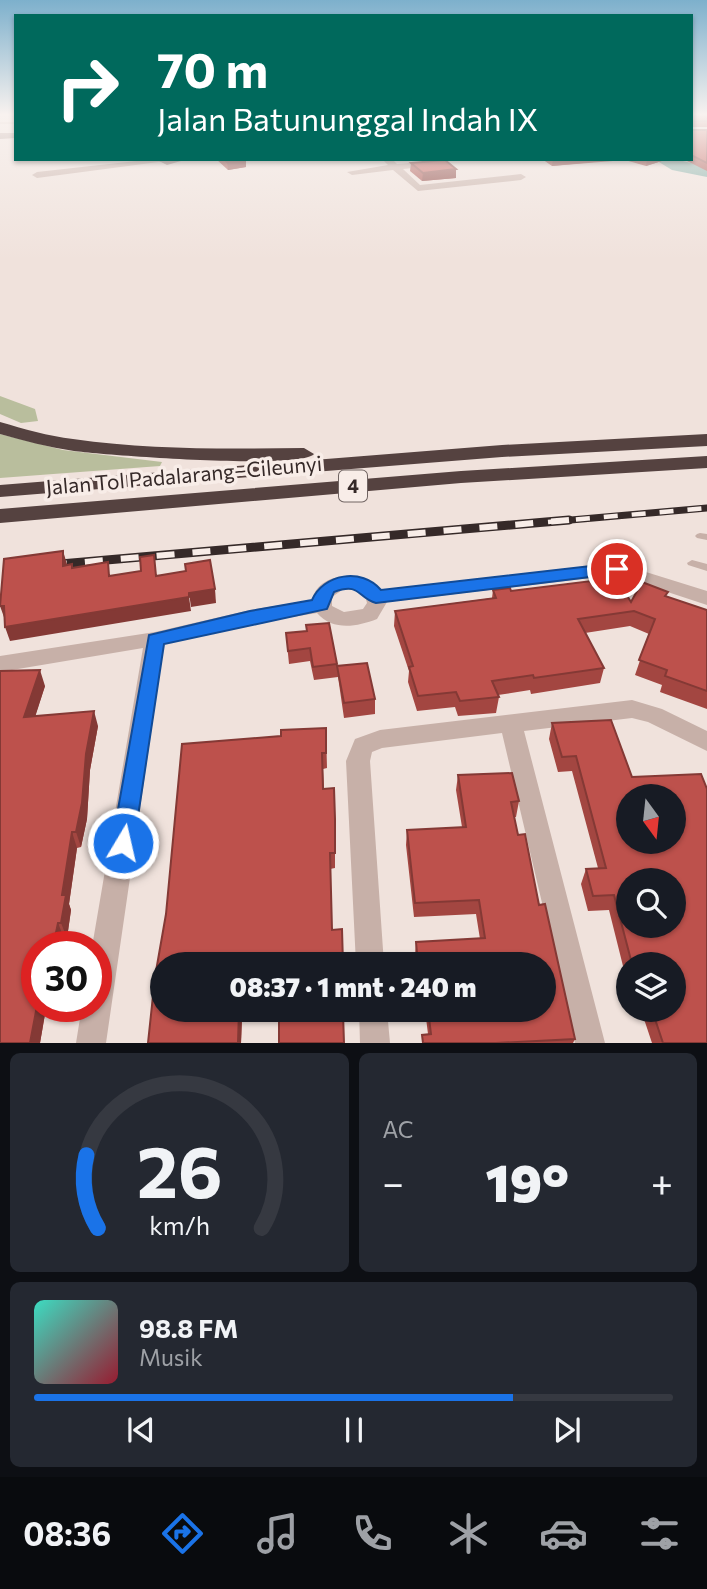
<!DOCTYPE html>
<html lang="id">
<head>
<meta charset="utf-8">
<style>
  :root { --surface:#171b24; --page:#242831; --text:#f1f3f6; --muted:#9ea1a6; --line:#363941; --accent:#1a73e8 }
  body { margin:0; font-family:Commissioner,sans-serif; background:var(--page); color:var(--text); height:100vh; display:flex; flex-direction:column; font-size:26px; white-space:nowrap }
  * { box-sizing:border-box; margin:0 }
  p { font-size:23px; color:var(--muted) }
  .icon { flex:none; width:38px; height:38px; fill:none; stroke:currentColor; stroke-width:2; stroke-linecap:round; stroke-linejoin:round }
  .map { position:relative; height:1043px; overflow:hidden }
  .details { display:flex; flex-direction:column; gap:10px; padding:10px; background:#0d0f14; flex:1 }
  .details>* { flex:none }
  .banner { position:absolute; left:14px; top:14px; width:679px; height:147px; border-radius:0px; box-shadow:0 2px 5px #0004; background:#00695c; color:#fff; overflow:hidden }
  .needle { width:46px; rotate:165deg }
  .buttons { position:absolute; left:616px; top:784px; display:grid; gap:14px }
  .buttons a { display:grid; place-items:center; width:70px; height:70px; border-radius:50%; background:var(--surface); box-shadow:0 2px 5px #0004; font-size:35px }
  .speed { position:absolute; left:21px; top:931px; display:flex; gap:14px; font-size:35px; font-weight:700; text-align:center }
  .speed>* { display:grid; place-content:center; width:91px; height:91px; border-radius:50%; background:var(--surface); box-shadow:0 2px 5px #0004; line-height:1 }
  .speed .limit { border:10px solid #d22; background:#fff; color:#111 }
  .pin { position:absolute; display:grid; place-items:center; width:60px; height:60px; color:#fff; margin:-30px; border:4px solid #fff; border-radius:50%; box-shadow:0 2px 7px #0007 }
  .me { position:absolute; width:77px; margin:-38px; rotate:9deg; stroke-linejoin:round; filter:drop-shadow(0 0 5px #0008) }
  .turn { display:flex; align-items:center; gap:24px; height:147px; padding:0 28px; font-size:32px }
  .turn .icon { width:91px; height:91px; stroke-width:2.5 }
  .turn b { display:block; font-size:49px; line-height:60px }
  .big { font-size:52px; font-weight:800; line-height:1.1 }
  .details .card { flex:1; display:flex; flex-direction:column; justify-content:center; gap:10px; min-width:0; padding:0 24px; border-radius:10px; background:var(--page) }
  .details .dial { align-items:center; gap:0 }
  .dial svg { height:182px; overflow:visible; fill:none; stroke:var(--line); stroke-width:7; stroke-linecap:round; text-anchor:middle }
  .dial text { fill:var(--text); stroke:none }
  .song { display:flex; align-items:center; gap:21px }
  .cover { width:84px; height:84px; border-radius:10px; background:linear-gradient(135deg,hsl(170 70% 55%),hsl(350 70% 35%)) }
  .played { height:7px; border-radius:4px; background:linear-gradient(90deg,var(--accent) 75%,var(--line) 75%) }
  .keys { display:flex; justify-content:space-around; direction:ltr }
  .heat { display:flex; justify-content:space-between; align-items:center; font-size:38px; direction:ltr }
  .details .tiles { flex:1; display:grid; gap:10px; grid-template-columns:1fr 1fr }
  .card:last-child { grid-column:span 2 }
  .trip { position:absolute; left:150px; top:952px; width:406px; height:70px; border-radius:35px; background:var(--surface); box-shadow:0 2px 5px #0004; font-weight:800; line-height:70px; text-align:center }
  .menu { display:flex; height:112px; justify-content:space-around; align-items:center; background:#090b0e; color:var(--muted) }
  .menu .icon { width:49px; height:49px }
  .menu .active { color:var(--accent) }
  .menu b { font-size:32px; color:var(--text) }
  .map>svg:first-child { display:block }
  .green { fill:#b9be9d }
  .lines { fill:none; stroke-linecap:round; stroke-linejoin:round }
  .river { fill:#7daba3; fill-rule:evenodd }
  .lane { fill:#c7b0a8; fill-rule:evenodd }
  .street { fill:#c7b0a8; fill-rule:evenodd }
  .secondary { fill:#9b7f7a; fill-rule:evenodd }
  .highway { fill:#554240; fill-rule:evenodd }
  .rail-far1-casing { stroke:#352928; stroke-width:7 }
  .rail-casing { stroke:#352928; stroke-width:9 }
  .rail-far1 { stroke:#f8ede8; stroke-width:4.5; stroke-dasharray:14; stroke-linecap:butt }
  .rail { stroke:#f8ede8; stroke-width:6; stroke-dasharray:18; stroke-linecap:butt }
  .wall { fill:#a34641 }
  .shaded-wall { fill:#843935 }
  .building { fill:#bd514c; stroke:#843935; stroke-width:2; fill-rule:evenodd }
  .route { fill:#1a73e8; stroke:#114b97; stroke-width:2 }
  .labels { text-anchor:middle; stroke-width:7; stroke-linejoin:round; paint-order:stroke }
  .shield { fill:#f8ede8; stroke:#706462; stroke-width:2 }
  .shield-label { font-size:19px; font-weight:bold; fill:#352928 }
  .street-label { font-size:21px; fill:#352928; stroke:#f8ede8 }
</style>
</head>
<body>
<div class="map">
<svg width="707" height="1043" viewBox="0 0 707 1043">
  <rect width="100%" height="100%" fill="#f0e2dc"/>
  <g class="green">
    <polygon points="0,396 35,409 38,421 21,423 0,414"/>
    <polygon points="0,434 63,450 162,462 160,466 0,478"/>
  </g>
  <g class="lines">
    <polygon class="river" points="654,159 675,159 707,167 707,177 672,170"/>
    <g class="lane">
      <rect x="0" y="122" width="16" height="2"/>
      <polygon points="700,533 707,534 707,540 697,538 695,536 697,534"/>
      <polygon points="692,560 707,564 707,571 688,565 687,563"/>
    </g>
    <g class="street">
      <polygon points="154,159 166,161 37,178 32,175 37,172"/>
      <polygon points="382,159 392,159 397,164 437,161 439,163 434,166 403,169 420,185 521,174 526,177 521,180 418,191 393,170 352,175 347,172 388,165"/>
      <path d="M617,563l90,28v14l-91,-30 -229,27 -10,17c-21,8 -44,12 -60,-6l-67,11 -86,20 -58,399h-30l6,-37h14v-59h-4l51,-299 -143,24v-16l155,-24 95,-22 62,-10c6,-29 53,-31 69,-10zM345,588c12,0 20,3 22,15l-4,6 -19,3 -12,-6v-9z"/>
      <polygon points="632,700 662,709 707,731 707,751 648,722 632,718 524,731 605,1043 575,1043 502,733 382,748 372,752 370,761 384,964 356,964 346,761 355,739 380,730"/>
      <polygon points="359,1010 387,1010 390,1043 360,1043"/>
    </g>
    <g class="secondary">
      <polygon points="0,133 16,133 16,138 0,139"/>
      <polygon points="155,159 188,159 167,165"/>
    </g>
    <g class="highway">
      <path d="M0,422c24,7 48,14 73,17 77,11 154,10 231,9l10,6c-13,16 -210,1 -240,-3 -25,-4 -50,-10 -74,-17z"/>
      <polygon points="707,434 707,446 502,457 0,497 0,485 502,445"/>
      <polygon points="707,456 707,468 461,483 0,523 0,509 461,471"/>
    </g>
    <defs>
      <polyline id="rail-far1" points="548,522 707,508"/>
      <polyline id="rail" points="49,565 569,520"/>
    </defs>
    <use href="#rail-far1" class="rail-far1-casing"/>
    <use href="#rail" class="rail-casing"/>
    <use href="#rail-far1" class="rail-far1"/>
    <use href="#rail" class="rail"/>
  </g>
  <g class="wall">
    <polygon points="691,114 692,117 697,114 707,114 707,127 691,127"/>
    <polygon points="691,130 707,130 707,171 687,161 677,161 673,159 691,159"/>
    <polygon points="216,159 246,159 246,167 228,170"/>
    <polygon points="542,159 668,159 646,166 625,160 552,166"/>
    <polygon points="411,163 456,169 456,178 422,181 410,171"/>
    <polygon points="493,590 511,591 631,602 667,597 707,610 707,709 660,692 662,685 635,675 649,634 630,626 585,633 604,668 600,683 531,694 530,690 498,695 499,697 496,713 458,716 455,707 417,711 408,682 409,671 394,626 395,611 492,598"/>
    <polygon points="306,625 337,664 337,666 375,699 375,714 344,718 338,677 314,680 310,661 289,664 286,633 306,631"/>
    <polygon points="0,671 45,686 35,716 98,726 90,770 87,819 81,847 77,848 69,904 71,910 67,938 64,938 62,947 37,947 37,1006 51,1006 49,1014 45,1014 40,1043 0,1043"/>
    <polygon points="611,720 707,1043 652,1043 641,1010 674,1010 674,964 628,964 628,986 609,910 588,911 581,884 586,869 598,868 572,771 558,772 549,739 552,723"/>
    <polygon points="326,728 327,768 323,769 324,789 334,788 335,819 335,868 330,869 332,930 342,929 343,964 163,964 163,1010 249,1010 249,1016 242,1017 241,1043 148,1043 155,977 166,914 182,744 281,736 281,730"/>
    <polygon points="458,775 519,801 516,817 514,817 518,835 539,905 575,1039 573,1043 422,1043 422,1035 428,1034 425,1010 544,1010 544,964 415,964 415,956 416,942 480,939 476,914 414,917 406,845 407,830 462,827 456,790"/>
  </g>
  <g class="shaded-wall">
    <polygon points="246,159 246,167 228,170 227,162"/>
    <polygon points="398,159 424,159 398,161"/>
    <polygon points="553,159 625,159 552,166"/>
    <polygon points="647,159 668,159 646,166"/>
    <rect x="677" y="159" width="10" height="2"/>
    <polygon points="456,169 456,178 422,181 423,173"/>
    <polygon points="63,551 67,564 67,580 63,566"/>
    <polygon points="215,589 216,603 191,607 189,593"/>
    <polygon points="189,597 191,611 10,641 5,627"/>
    <polygon points="0,606 4,606 5,620"/>
    <polygon points="40,670 45,686 30,733 24,717"/>
    <polygon points="94,711 98,726 90,770 87,819 81,847 76,832 86,754"/>
    <polygon points="72,832 77,848 69,904 71,910 67,938 61,923 62,895"/>
    <polygon points="58,923 64,938 62,947 53,947"/>
    <polygon points="37,1006 41,1006 45,1014 40,1043 30,1043"/>
    <polygon points="45,1006 51,1006 49,1014"/>
    <polygon points="239,1010 241,1010 242,1017 241,1043 238,1043"/>
  </g>
  <g class="building">
    <polygon points="691,114 692,117 699,114 707,114 707,121 693,121 691,127"/>
    <polygon points="691,130 707,130 707,163 691,155"/>
    <polygon points="224,159 246,159 227,162"/>
    <polygon points="445,160 456,169 423,173 411,163"/>
    <polygon points="63,551 63,566 72,564 72,568 108,562 109,576 141,571 140,557 154,555 156,576 186,571 185,564 210,560 215,589 189,593 189,597 5,627 4,606 0,606 4,559"/>
    <polygon points="616,578 631,602 642,582 668,592 665,596 707,610 707,691 665,676 667,670 639,660 655,619 634,611 578,619 604,668 534,678 533,675 492,681 499,697 460,701 456,692 418,696 409,667 413,666 395,611 496,598 493,590 510,588 511,591"/>
    <polygon points="329,623 337,664 313,667 310,648 288,651 286,633 307,631 306,625"/>
    <polygon points="367,663 375,699 344,703 337,666"/>
    <polygon points="40,670 24,717 94,711 86,754 82,803 76,832 72,832 62,895 66,895 61,923 58,923 53,947 37,947 37,1006 30,1043 0,1043 0,671"/>
    <path d="M611,720l21,57 69,-3 6,15v254h-44l-11,-33h22v-46h-42l-18,-69 -21,1 -7,-27 20,-1 -30,-112 -14,1 -10,-34zM628,796h46v46h-46zM628,880h46v46h-46z"/>
    <polygon points="326,728 326,753 322,753 323,789 334,788 335,819 335,853 330,853 332,930 342,929 343,964 163,964 163,1010 239,1010 238,1043 148,1043 155,977 166,914 182,744 281,736 281,730"/>
    <polygon points="512,773 519,801 511,802 518,835 525,834 539,905 545,904 575,1039 496,1043 423,1043 422,1035 431,1034 428,1010 544,1010 544,964 418,964 416,942 485,938 479,900 415,903 407,830 466,827 458,775"/>
    <polygon points="286,1010 326,1010 326,1013 343,1013 344,1043 279,1043 279,1016 286,1016"/>
  </g>
  <linearGradient id="sky" x2="0" y2="1"><stop stop-color="#7db0cc"/><stop offset="0.44" stop-color="#f8f2ef"/><stop offset="1" stop-color="#f8f2ef" stop-opacity="0"/></linearGradient>
  <rect width="707" height="260" fill="url(#sky)"/>
  <path class="route" d="M617,563l6,2 3,4 -3,4 -247,30c-19,-5 -15,-21 -42,-11l-7,17 -163,35 -30,199 -3,7 -8,3 -8,-3 -3,-7 37,-208 101,-24 62,-11c11,-26 50,-33 69,-10z"/>
  <g class="labels">
    <rect class="shield" x="339" y="470.5" width="28" height="31" rx="5"/>
    <g class="shield-label">
      <text x="353" y="493">4</text>
    </g>
    <g class="street-label">
      <text transform="translate(184 476) rotate(-5)" y="7">Jalan Tol Padalarang–Cileunyi</text>
    </g>
  </g>
</svg>
<div class="buttons">
<a><svg class="needle" viewBox="-14 -14 28 28"><path d="M0-13l5 13h-10z" fill="#e53935"/><path d="M0 13l5-13h-10z" fill="#9ea1a6"/></svg></a>
<a><svg class="icon" aria-label="search" viewBox="0 0 24 24"><circle cx="10" cy="10" r="6"/><path d="M15 15l6 6"/></svg></a>
<a><svg class="icon" aria-label="layers" viewBox="0 0 24 24"><path d="M12 4l9 5-9 5-9-5zM3 14l9 5 9-5"/></svg></a>
</div>
<div class="speed"><div class="limit">30</div></div>
<div class="pin" style="left:617px;top:569px;background:#d93025"><svg class="icon" aria-label="arrive" viewBox="0 0 24 24"><path d="M6 21V4h12l-3 4 3 4H6"/></svg></div>
<svg class="me" style="left:123px;top:843px" viewBox="-20 -20 40 40"><circle r="17" fill="#1a73e8" stroke="#fff" stroke-width="3"/><path d="M0-11L8 9 0 5-8 9z" fill="#fff"/></svg>
<div class="trip">08:37 · 1 mnt · 240 m</div>
<div class="banner">
<div class="turn"><svg class="icon" aria-label="right" viewBox="0 0 24 24"><path d="M7 20v-9h11M14 6l5 5-5 5"/></svg><div><b>70 m</b>Jalan Batununggal Indah IX</div></div>
</div>
</div>
<section class="details">
<div class="tiles">
<div class="card dial"><svg viewBox="0 0 100 80">
<path d="M14 69A42 42 0 1 1 86 69"/>
<path d="M14 69A42 42 0 0 1 9 37" stroke="#1a73e8"/>
<text x="50" y="56" font-size="32" font-weight="700">26</text>
<text x="50" y="72" font-size="11">km/h</text>
</svg></div>
<div class="card"><p>AC</p>
<div class="heat"><a>−</a><b class="big">19°</b><a>+</a></div>
</div>
<div class="card">
<div class="song"><i class="cover"></i><div><b>98.8 FM</b><p>Musik</p></div></div>
<div class="played"></div>
<div class="keys"><svg class="icon" aria-label="previous" viewBox="0 0 24 24"><path d="M18 5L8 12l10 7zM5 5v14"/></svg><svg class="icon" aria-label="pause" viewBox="0 0 24 24"><path d="M8 5v14M16 5v14"/></svg><svg class="icon" aria-label="next" viewBox="0 0 24 24"><path d="M6 5l10 7-10 7zM19 5v14"/></svg></div>
</div>
</div>
</section>
<nav class="menu">
<b>08:36</b>
<svg class="icon active" aria-label="directions" viewBox="0 0 24 24"><path d="M12 3l9 9-9 9-9-9zM9 14v-3h6M13 9l2 2-2 2"/></svg>
<svg class="icon" aria-label="music" viewBox="0 0 24 24"><path d="M9 18V5l10-2v13"/><circle cx="6" cy="18" r="3"/><circle cx="16" cy="16" r="3"/></svg>
<svg class="icon" aria-label="phone" viewBox="0 0 24 24"><path d="M5 4h4l2 5-3 2q2 4 5 5l2-3 5 2v4C11 20 4 13 5 4z"/></svg>
<svg class="icon" aria-label="climate" viewBox="0 0 24 24"><path d="M12 3v18M4 7l16 10M4 17L20 7"/></svg>
<svg class="icon" aria-label="car" viewBox="0 0 24 24"><path d="M5 17H2v-5l4-1 3-4h7l3 4 3 1v5h-3M9 17h6M6 11h13"/><circle cx="7" cy="17" r="2"/><circle cx="17" cy="17" r="2"/></svg>
<svg class="icon" aria-label="filters" viewBox="0 0 24 24"><path d="M4 7h16M4 17h16"/><circle cx="9" cy="7" r="2"/><circle cx="15" cy="17" r="2"/></svg>
</nav>
</body>
</html>
